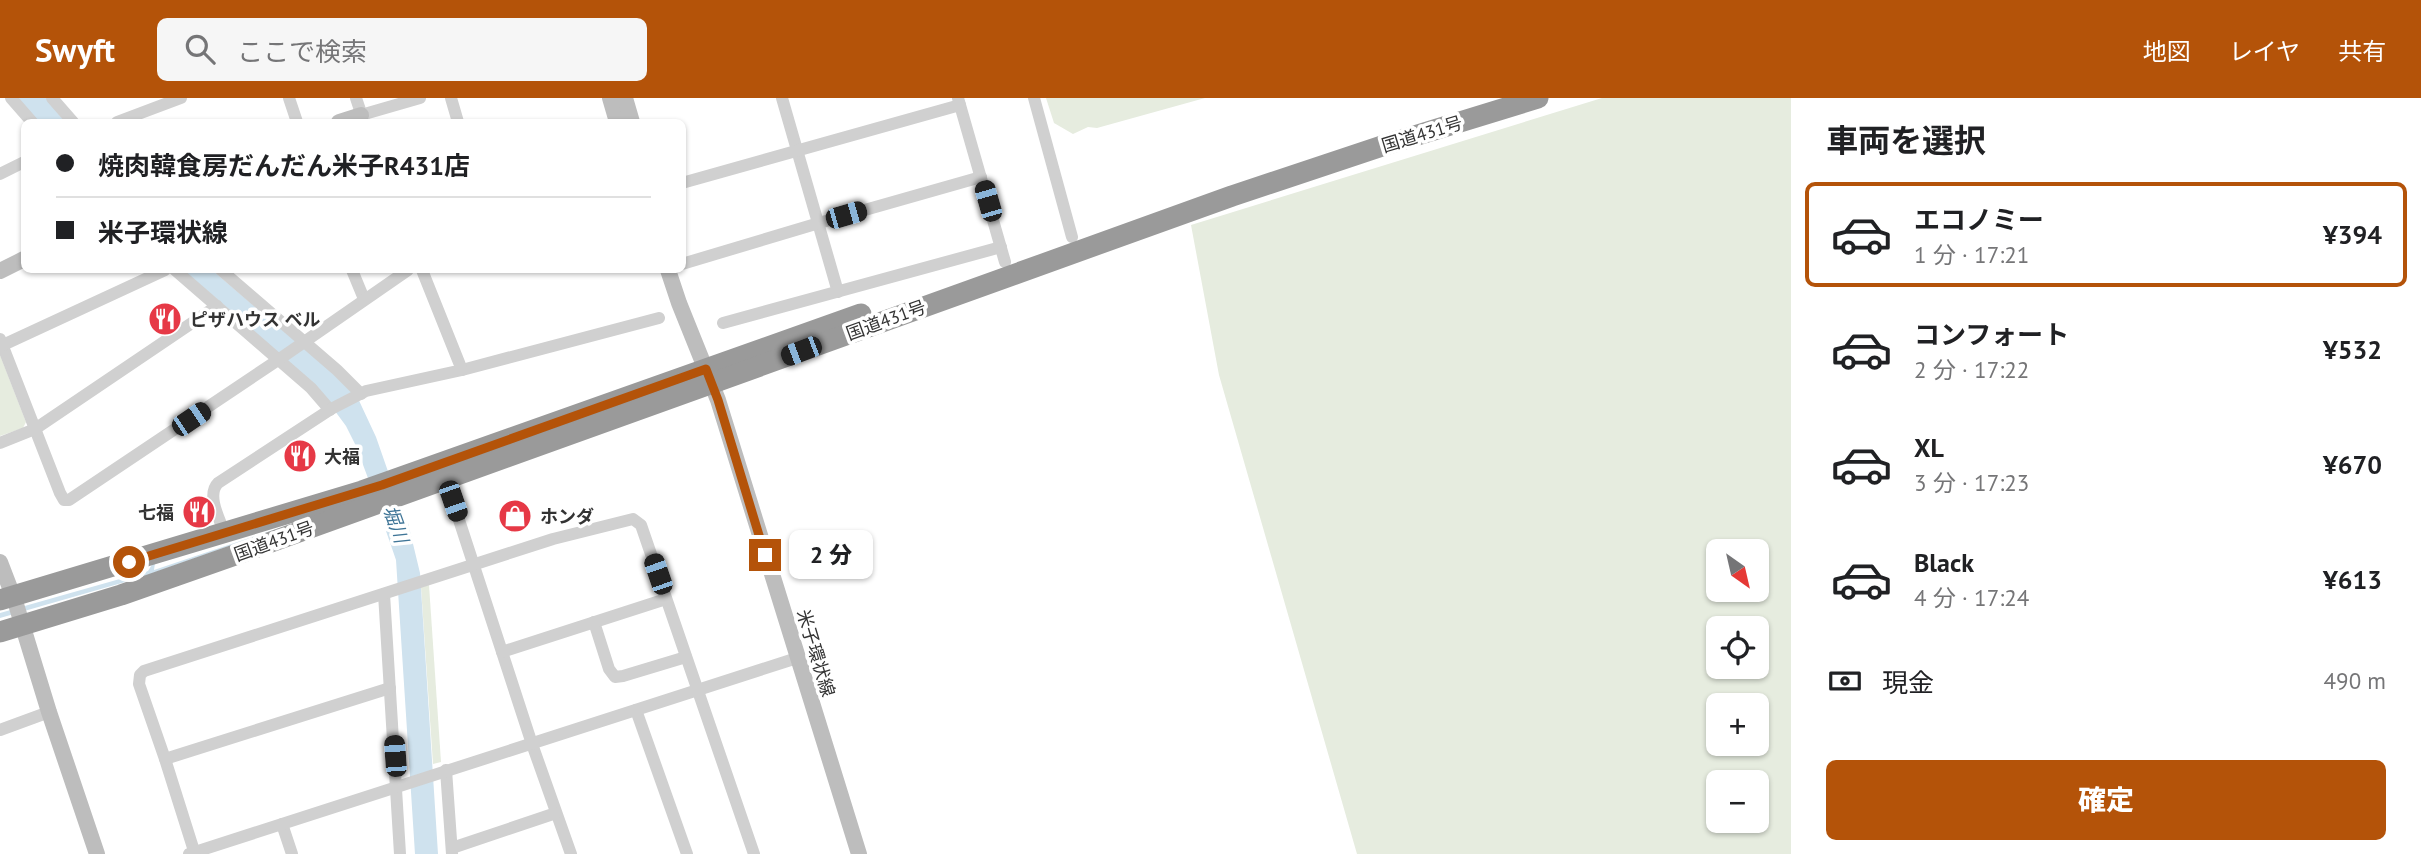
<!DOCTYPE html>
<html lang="ja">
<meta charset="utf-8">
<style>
:root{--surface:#fff;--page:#f6f6f6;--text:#202124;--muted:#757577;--line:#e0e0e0;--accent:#b45309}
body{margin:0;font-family:"PT Sans","Noto Sans JP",sans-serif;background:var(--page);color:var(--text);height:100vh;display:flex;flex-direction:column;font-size:26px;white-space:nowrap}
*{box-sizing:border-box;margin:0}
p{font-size:23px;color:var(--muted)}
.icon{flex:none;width:38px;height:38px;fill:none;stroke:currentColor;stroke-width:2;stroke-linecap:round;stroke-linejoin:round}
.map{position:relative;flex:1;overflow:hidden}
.side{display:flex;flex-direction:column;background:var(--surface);width:630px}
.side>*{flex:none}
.banner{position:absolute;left:21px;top:21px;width:665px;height:154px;border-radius:10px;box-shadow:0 2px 5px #0004;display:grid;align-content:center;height:154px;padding:0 35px;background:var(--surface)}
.needle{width:46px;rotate:146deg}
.tools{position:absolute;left:1706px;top:441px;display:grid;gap:14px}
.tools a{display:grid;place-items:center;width:63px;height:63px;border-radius:10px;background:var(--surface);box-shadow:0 2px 5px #0004;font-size:35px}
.end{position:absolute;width:32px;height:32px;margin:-16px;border:9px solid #b45309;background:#fff;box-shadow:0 0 0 4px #fff}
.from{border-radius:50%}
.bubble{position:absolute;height:49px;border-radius:10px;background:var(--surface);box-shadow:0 2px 5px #0004;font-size:23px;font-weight:800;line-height:49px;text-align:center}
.car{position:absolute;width:21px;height:42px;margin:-21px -10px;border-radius:9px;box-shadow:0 0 5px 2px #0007;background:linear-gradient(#222 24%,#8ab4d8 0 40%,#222 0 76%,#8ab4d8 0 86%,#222 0)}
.banner b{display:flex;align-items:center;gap:24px;height:66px;font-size:26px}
.banner b+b{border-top:2px solid var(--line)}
.banner i{width:18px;height:18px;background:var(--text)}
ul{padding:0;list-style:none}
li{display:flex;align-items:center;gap:21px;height:105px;margin:0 14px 10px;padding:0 21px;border:4px solid transparent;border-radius:10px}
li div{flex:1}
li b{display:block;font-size:26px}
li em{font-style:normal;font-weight:800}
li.active{border-color:var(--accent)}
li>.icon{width:63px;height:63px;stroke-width:1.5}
h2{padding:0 35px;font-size:32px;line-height:84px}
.pay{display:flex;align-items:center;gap:18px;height:77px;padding:0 35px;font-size:26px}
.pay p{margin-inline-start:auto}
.primary-button{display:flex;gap:14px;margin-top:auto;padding:14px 35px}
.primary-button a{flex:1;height:80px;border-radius:10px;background:var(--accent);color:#fff;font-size:28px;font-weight:800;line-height:80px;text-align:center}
header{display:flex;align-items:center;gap:42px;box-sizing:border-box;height:98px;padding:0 35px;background:var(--accent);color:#fff}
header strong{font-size:33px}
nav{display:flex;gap:38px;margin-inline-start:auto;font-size:24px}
.search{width:490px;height:63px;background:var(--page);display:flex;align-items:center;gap:18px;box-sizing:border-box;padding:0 24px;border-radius:10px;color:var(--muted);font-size:26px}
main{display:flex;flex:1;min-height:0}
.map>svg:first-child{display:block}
.green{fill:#e6ecdf;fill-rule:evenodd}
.water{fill:#cfe2ee}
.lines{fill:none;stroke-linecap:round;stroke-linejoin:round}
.street{stroke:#d0d0d0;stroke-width:12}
.secondary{stroke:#bdbdbd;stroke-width:16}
.highway{stroke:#9a9a9a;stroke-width:21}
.route{stroke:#b45309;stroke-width:9}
.labels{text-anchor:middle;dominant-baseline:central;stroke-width:7;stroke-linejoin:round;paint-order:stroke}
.street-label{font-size:18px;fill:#333;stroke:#fff}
.poi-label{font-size:18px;font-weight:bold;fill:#333;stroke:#fff;text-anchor:start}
.water-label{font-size:19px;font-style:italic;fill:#3f7597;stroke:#fff}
</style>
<header>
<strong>Swyft</strong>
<div class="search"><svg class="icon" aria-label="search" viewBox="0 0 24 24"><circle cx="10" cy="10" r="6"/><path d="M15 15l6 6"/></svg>ここで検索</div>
<nav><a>地図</a><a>レイヤ</a><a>共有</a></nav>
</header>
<main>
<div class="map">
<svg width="1791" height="756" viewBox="0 0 1791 756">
<rect width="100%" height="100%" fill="#fff"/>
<g class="green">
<path d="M1046,0h159l-108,30 -9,-1 -15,7 -19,-11z"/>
<path d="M1602,0h189v756h-434l-138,-479 -28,-150zM1718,453h39v39h-39zM1718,530h39v39h-39zM1718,607h39v39h-39zM1718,684h39v39h-39z"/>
<path d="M0,257l26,67 -3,6 -23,8z"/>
<path d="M429,487l12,177 -8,2 -12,-177z"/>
</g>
<g class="water">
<path d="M18,0h28l19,24h-28z"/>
<path d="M183,172h29l143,122 21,45 30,86h2l12,50 18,281h-23l-19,-294 -10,-29 1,-2 -31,-83 -10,-20 -17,-23 -84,-80z"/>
<path d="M294,425l-155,55 -139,40v-5l148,-42 5,-8h2l-1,7z"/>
</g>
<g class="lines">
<g class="street">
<path d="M11,0l21,24"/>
<path d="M52,0l21,24"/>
<path d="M289,0l8,24"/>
<path d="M356,0l8,24"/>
<path d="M451,0l7,24"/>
<path d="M782,0l56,194"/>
<path d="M958,0l47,164"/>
<path d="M1034,0l38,139"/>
<path d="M361,17l59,-17"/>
<path d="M117,24l64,-24"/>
<path d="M0,76l24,-12"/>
<path d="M682,85l278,-78"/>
<path d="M682,166l137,-41 162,-46"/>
<path d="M175,172l136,118 19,22"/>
<path d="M221,172l116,100 24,24"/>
<path d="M352,172l12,29"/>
<path d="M723,225l278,-76"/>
<path d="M0,241l60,154 4,7h5l212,-142 127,-88"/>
<path d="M3,247l162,-75"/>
<path d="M462,272l197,-52"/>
<path d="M0,345l35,-14 182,-123"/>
<path d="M446,382l86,264 39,110"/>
<path d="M225,436c-5,-14 -19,-39 -7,-51l113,-74 35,-18 96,-21 -40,-100"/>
<path d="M384,496l16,260"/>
<path d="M594,524l15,47 6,8 8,-1 63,-19"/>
<path d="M502,554l164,-53"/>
<path d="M636,612l51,144"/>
<path d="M0,632l49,-18"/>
<path d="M165,661l225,-71"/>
<path d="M446,672l6,84"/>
<path d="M282,726l10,30"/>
<path d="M452,750l104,-35"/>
<path d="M189,756l608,-196"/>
<path d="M195,756l-30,-95 -26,-75 1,-9 4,-4 409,-132 80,-20 8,6 113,329"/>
</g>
<g class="secondary">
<path d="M610,0l7,24"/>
<path d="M625,0l7,24"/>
<path d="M339,24l22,-7"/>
<path d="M668,172l11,33 39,97 141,454"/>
<path d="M0,173l24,-12"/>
<path d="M0,464l15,39 34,111 48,142"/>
</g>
<g class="highway">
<path d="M0,502l362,-109 499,-177"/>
<path d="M0,534l121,-37 111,-39 1000,-360 153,-51 153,-47"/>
</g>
</g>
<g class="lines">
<path class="route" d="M129,464l253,-77 324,-116 12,31 47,155"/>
</g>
<defs>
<symbol id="restaurant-disc" viewBox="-11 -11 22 22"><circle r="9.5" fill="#e63946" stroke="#fff"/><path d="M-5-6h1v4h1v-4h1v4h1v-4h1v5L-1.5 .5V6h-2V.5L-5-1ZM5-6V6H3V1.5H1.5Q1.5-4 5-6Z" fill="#fff"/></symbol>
<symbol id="shop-disc" viewBox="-11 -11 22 22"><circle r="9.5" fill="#e63946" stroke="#fff"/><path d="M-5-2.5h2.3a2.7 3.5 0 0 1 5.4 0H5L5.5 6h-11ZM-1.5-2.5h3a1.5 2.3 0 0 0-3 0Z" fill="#fff"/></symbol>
</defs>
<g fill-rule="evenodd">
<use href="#restaurant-disc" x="146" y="202" width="38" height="38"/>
<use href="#restaurant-disc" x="281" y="339" width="38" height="38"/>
<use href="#restaurant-disc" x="180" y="395" width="38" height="38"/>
<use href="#shop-disc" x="496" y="399" width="38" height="38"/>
</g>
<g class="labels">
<g class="street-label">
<text transform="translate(1422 36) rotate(-17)">国道431号</text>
<text transform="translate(886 222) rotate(-20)">国道431号</text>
<text transform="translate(274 443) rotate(-20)">国道431号</text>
<text transform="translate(816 555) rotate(73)">米子環状線</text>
</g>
<g class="poi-label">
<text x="190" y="221">ピザハウス ベル</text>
<text x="324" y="358">大福</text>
<text x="174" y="414" text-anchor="end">七福</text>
<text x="540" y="418">ホンダ</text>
</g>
<g class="water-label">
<text transform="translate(396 426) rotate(70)">堀川</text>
</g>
</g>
</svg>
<div class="tools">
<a><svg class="needle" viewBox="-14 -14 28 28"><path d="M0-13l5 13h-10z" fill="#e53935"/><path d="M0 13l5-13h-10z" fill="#757577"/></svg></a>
<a><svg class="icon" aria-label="locate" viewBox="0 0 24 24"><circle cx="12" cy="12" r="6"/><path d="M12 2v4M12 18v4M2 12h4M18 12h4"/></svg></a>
<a>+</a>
<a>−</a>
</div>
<i class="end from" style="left:129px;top:464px"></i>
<i class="end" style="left:765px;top:457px"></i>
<div class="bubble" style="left:789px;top:432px;width:84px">2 分</div>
<i class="car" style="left:988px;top:103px;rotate:344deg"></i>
<i class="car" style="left:846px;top:117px;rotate:74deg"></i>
<i class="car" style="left:801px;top:253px;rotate:249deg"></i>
<i class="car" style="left:191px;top:321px;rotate:56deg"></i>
<i class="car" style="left:453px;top:403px;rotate:161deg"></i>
<i class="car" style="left:658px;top:476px;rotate:341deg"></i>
<i class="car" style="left:395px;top:658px;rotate:356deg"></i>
<div class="banner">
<b><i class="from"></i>焼肉韓食房だんだん米子R431店</b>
<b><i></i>米子環状線</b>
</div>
</div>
<section class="side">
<h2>車両を選択</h2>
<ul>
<li class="active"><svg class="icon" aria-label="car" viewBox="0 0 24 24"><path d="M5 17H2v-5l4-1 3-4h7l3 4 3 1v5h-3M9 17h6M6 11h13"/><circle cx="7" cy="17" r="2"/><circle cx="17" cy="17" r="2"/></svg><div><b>エコノミー</b><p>1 分 · 17:21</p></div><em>¥394</em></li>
<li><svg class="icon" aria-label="car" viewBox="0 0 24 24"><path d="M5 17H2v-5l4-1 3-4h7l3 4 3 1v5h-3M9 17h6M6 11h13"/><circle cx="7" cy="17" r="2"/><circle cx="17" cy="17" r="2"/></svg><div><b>コンフォート</b><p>2 分 · 17:22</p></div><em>¥532</em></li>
<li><svg class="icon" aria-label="car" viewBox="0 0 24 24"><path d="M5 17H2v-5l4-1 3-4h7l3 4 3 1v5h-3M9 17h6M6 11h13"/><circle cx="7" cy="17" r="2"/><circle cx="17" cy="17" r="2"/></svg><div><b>XL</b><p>3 分 · 17:23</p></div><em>¥670</em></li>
<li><svg class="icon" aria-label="car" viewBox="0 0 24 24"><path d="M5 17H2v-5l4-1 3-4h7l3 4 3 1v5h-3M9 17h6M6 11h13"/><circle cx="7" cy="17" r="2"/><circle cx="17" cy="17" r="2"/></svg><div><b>Black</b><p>4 分 · 17:24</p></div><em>¥613</em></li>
</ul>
<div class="pay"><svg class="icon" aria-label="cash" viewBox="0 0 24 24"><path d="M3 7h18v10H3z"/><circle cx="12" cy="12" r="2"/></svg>現金<p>490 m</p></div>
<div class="primary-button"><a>確定</a></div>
</section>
</main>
